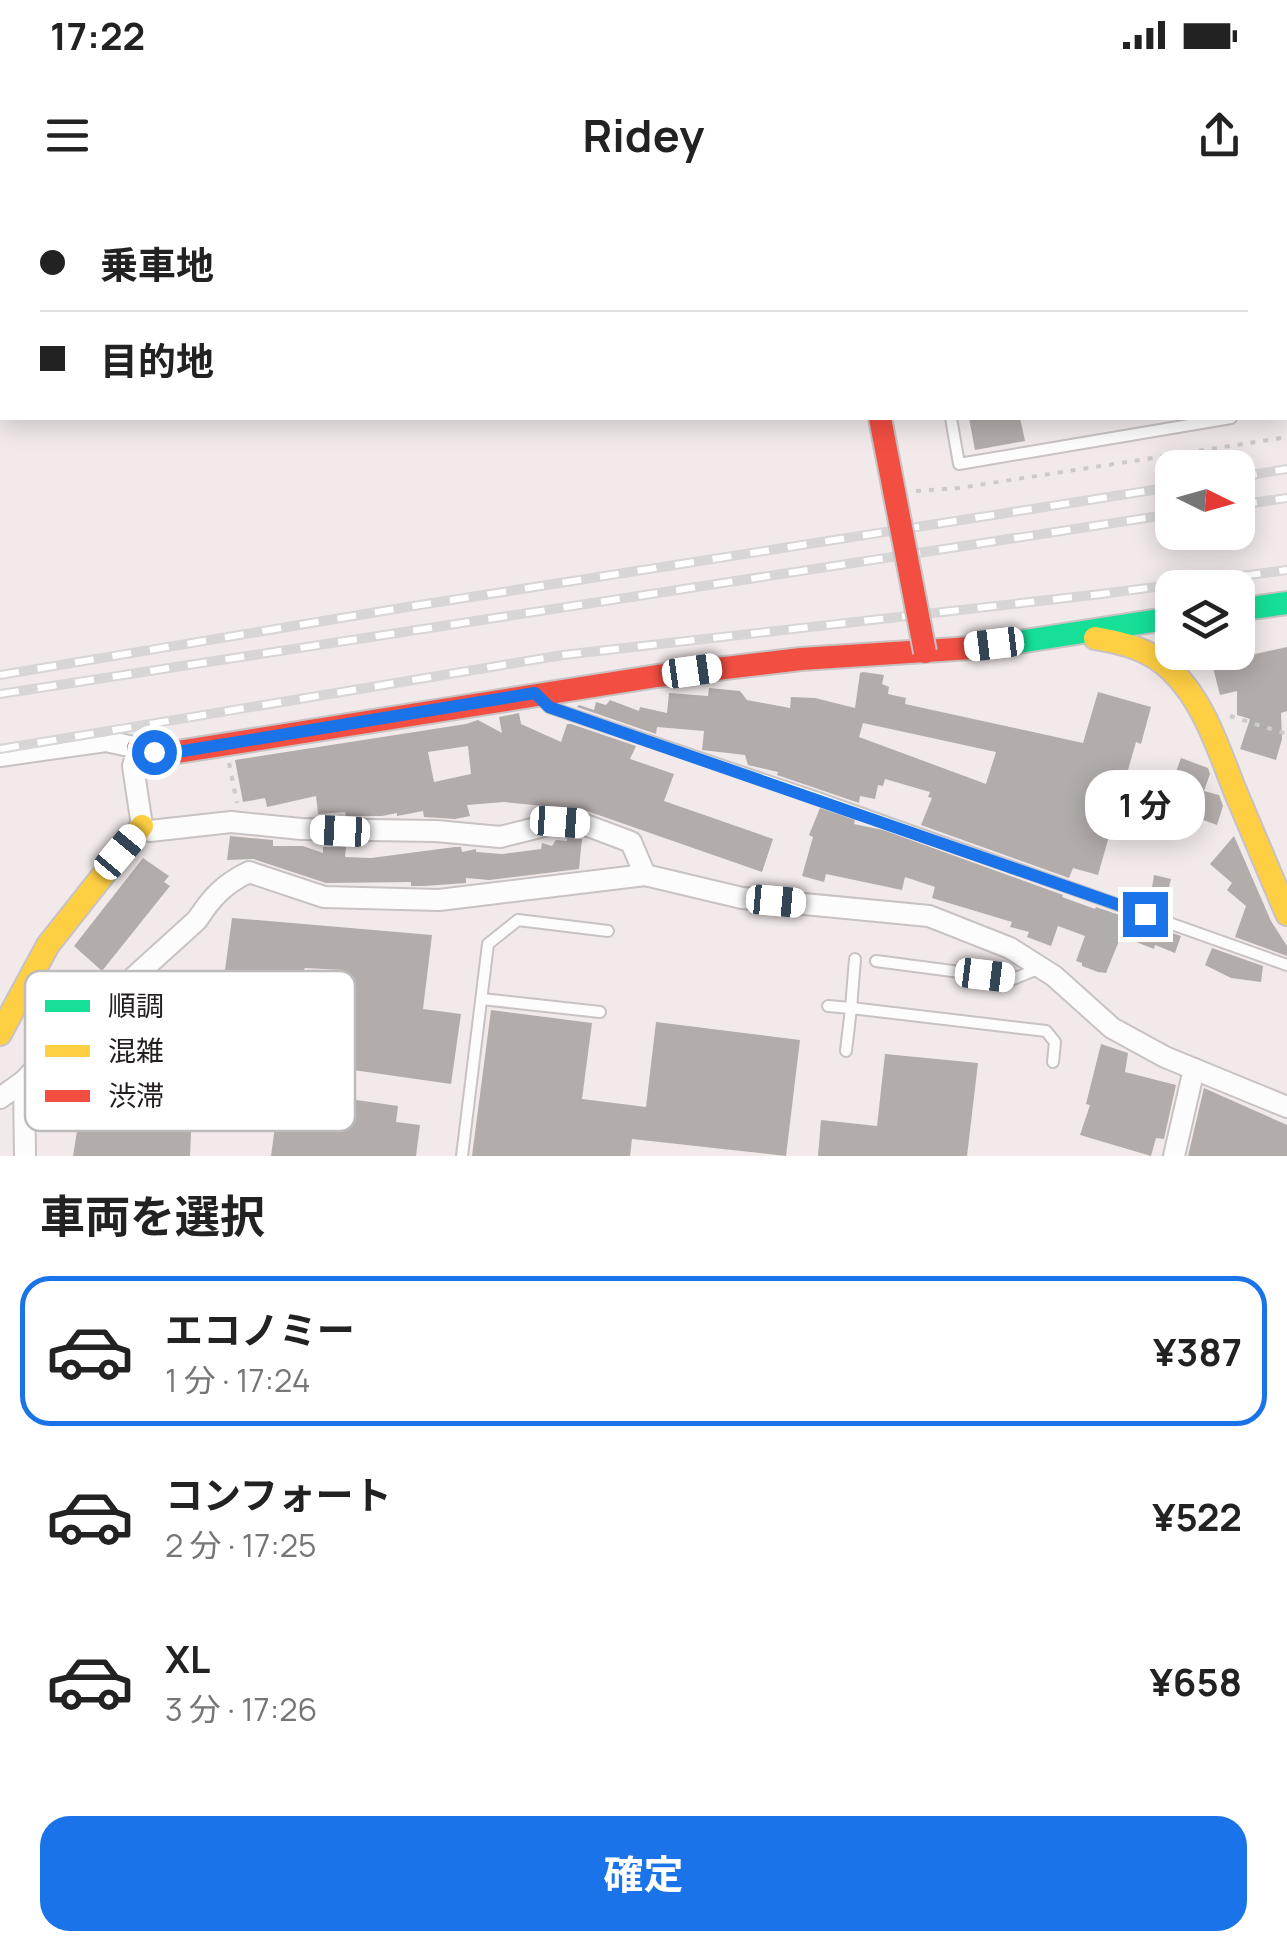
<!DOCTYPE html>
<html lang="ja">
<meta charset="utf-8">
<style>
:root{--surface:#fff;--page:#f6f6f6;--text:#222;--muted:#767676;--line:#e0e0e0;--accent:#1a73e8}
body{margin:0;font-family:Manrope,"Noto Sans JP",sans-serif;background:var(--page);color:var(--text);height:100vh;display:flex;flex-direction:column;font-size:38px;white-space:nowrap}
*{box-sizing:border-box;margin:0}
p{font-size:32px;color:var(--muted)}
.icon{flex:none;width:55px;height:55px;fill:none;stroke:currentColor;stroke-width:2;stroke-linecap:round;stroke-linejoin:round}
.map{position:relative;height:956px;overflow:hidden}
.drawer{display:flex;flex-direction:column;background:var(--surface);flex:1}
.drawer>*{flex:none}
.banner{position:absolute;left:0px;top:0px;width:1288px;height:220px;box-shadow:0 5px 25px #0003;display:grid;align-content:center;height:220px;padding:0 40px;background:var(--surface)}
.needle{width:65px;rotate:95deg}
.tools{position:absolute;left:1155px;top:250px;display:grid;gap:20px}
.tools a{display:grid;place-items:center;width:100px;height:100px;border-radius:20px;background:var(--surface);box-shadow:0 5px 25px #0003;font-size:50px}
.end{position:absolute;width:45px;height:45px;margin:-22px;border:12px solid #1a73e8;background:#fff;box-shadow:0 0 0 5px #fff}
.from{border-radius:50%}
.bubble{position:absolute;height:70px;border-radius:30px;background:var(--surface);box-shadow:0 5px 25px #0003;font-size:32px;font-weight:700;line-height:70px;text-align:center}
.car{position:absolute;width:30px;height:60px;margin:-30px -15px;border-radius:12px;box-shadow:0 0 8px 2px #0007;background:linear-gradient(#fff 24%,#345 0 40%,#fff 0 76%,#345 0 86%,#fff 0)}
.banner b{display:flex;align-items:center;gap:35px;height:95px;font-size:38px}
.banner b+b{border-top:2px solid var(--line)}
.banner i{width:25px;height:25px;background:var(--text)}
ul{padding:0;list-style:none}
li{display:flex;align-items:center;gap:30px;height:150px;margin:0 20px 15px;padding:0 20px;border:5px solid transparent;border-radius:30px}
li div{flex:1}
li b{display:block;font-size:38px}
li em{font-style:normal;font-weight:700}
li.active{border-color:var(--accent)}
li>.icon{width:90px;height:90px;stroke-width:1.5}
h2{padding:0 40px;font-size:45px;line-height:120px}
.action{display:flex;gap:20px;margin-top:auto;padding:20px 40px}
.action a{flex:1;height:115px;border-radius:30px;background:var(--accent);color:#fff;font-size:40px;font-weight:700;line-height:115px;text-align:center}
.status{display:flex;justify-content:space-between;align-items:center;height:70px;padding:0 50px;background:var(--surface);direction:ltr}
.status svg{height:28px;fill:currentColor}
header{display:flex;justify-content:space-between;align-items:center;height:130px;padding:0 40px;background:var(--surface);font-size:45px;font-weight:700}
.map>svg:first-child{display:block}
.built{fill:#ebdada}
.building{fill:#b2acab;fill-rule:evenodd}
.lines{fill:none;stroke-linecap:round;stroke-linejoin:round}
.lane-casing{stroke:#c8c2c2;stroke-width:14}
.street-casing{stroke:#c8c2c2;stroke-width:24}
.fast-casing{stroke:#c8c2c2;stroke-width:26}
.slow-casing{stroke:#c8c2c2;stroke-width:26}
.jam-casing{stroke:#c8c2c2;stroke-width:26}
.path{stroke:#cccaca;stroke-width:4;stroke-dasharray:5 8;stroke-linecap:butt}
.lane{stroke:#fdfcfc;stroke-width:10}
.street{stroke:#fdfcfc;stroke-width:20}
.fast{stroke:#16e098;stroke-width:22}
.slow{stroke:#ffcf43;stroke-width:22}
.jam{stroke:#f24e42;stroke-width:22}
.rail-casing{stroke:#d7d5d5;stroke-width:10}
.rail{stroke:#fff;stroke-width:6;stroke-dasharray:19;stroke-linecap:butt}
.jam-bridge-casing{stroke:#c8c2c2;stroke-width:26;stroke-linecap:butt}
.jam-bridge{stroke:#f24e42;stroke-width:22}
.route{stroke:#1a73e8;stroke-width:12}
.key{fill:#fff;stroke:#bdbcbc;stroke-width:2.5}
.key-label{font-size:28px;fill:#241e1e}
</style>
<div class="status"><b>17:22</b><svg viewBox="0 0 49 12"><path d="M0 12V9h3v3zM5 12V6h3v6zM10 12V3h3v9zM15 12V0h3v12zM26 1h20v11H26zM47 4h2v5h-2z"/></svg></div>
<header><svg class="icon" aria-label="menu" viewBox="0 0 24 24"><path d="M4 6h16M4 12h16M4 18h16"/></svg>Ridey<svg class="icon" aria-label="share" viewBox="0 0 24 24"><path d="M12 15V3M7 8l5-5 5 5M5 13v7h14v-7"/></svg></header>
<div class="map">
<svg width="1287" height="956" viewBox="0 0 1287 956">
<rect width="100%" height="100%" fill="#f2eaea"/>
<rect class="built" x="214" y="0" width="279" height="2"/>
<g class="building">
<path d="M969,218h51l5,23 -50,9z"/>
<path d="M1252,426l3,28 32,-7v64l-6,2 1,26 -6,21 -36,-11 10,-30 -13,-4v-24l-17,4 -11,-43h29v-24z"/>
<path d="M863,472l21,3 -2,9 7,3 -1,7 18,4 -1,6 178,39 15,-51 53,15 -10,37 -5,-2 -38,133 -25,-7 -4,10 -148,-53 11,-27 -4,-1 2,-5 -45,-13 -2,7 -5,-1 -3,14 -15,-3 -1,7 -82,-28 1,-3 -30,-7 -3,-10 -43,-5 2,-19 -47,-4 -1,7 -79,-27 2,-2 15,5 2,-8 10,3 4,-5 29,11 1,-4 27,6 2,-20 39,3 1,-8 31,3 7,9 43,8 1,-11 24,1 40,10 5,-35zM863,523l133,29 -10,32 -127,-47z"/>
<path d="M519,513l2,11 40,18 6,-18h4l65,22 -6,13 44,15 -10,27 109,38 -11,33 -178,-62 -80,-8 -37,3 3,11 -15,3 -31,-2 -1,-6 -26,5v-3l-15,3h-36l-1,-4 -27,2 -2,-18 -49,11 -2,-9 -22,4 -8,-42 231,-36 12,-4 24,13 -3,-16zM468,546l3,28 -37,8 -6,-30z"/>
<path d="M1181,558l27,10 2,6 -6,17 15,4 4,11 -6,19 -36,-13 10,-29 -17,-6z"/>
<path d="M820,608l35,12 -1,4 29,6 180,65 -1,2 33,12 1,-2 85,29 -6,17 -20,-8 -1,4 -33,-13 -15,37 -8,-1 -16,-6v-3l-6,-2 9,-25 -27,-10 -7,20 -24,-9 2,-5 -19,-5 2,-5 -80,-24 3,-11 -30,-10 -3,13 -76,-16 -2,8 -22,-6 11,-39 -4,-2z"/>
<path d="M230,636l43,4v6h30l20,7v-6h23l-1,10 26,1 84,-11h6l1,5 14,-3v3l26,2 39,-5 1,-6 10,3 4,-6 11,1v-3l15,1 -3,30 -90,11 -23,-2v5l-42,3h-13v-4l-85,1 -73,-24 -26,1z"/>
<path d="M1234,636l37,85 16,25v10l-52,-19 11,-31 -19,-16 5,-7 -22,-19z"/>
<path d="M143,658l26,18 -5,6 6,4 -68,85 -28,-25z"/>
<path d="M1154,675l17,4 -8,32 -14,-4z"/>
<path d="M232,718l200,17 -9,74 38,5 -10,70 -126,-18 8,-61 8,-11 3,-24 -39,-2 -2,3 -30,1 -11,78 -47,-6z"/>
<path d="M1212,748l51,18 -2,16 -30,-4 -26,-13z"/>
<path d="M491,810l101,13 -10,76 64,8 10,-85 144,18 -14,116 -154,-17 -2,17h-158z"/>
<path d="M1101,844l27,9 -3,19 51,13 -12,54 -8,-1 -5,18 -71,-21 10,-30 -4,-1z"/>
<path d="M885,854l93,9 -11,93h-149l3,-36 56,6z"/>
<path d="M152,863l42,2 -4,91h-117l4,-25 87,-18 -84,-7 3,-36 69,5z"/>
<path d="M1204,888l83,37v31h-99z"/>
<path d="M280,889l118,17 -2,16 24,3 -4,31h-145z"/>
</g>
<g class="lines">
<defs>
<g id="lane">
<path d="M910,0v2"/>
<path d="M1285,207h2"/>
<path d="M951,218l8,46 272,-46"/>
<path d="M541,498l8,9 269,91 469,167"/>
<path d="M876,761l137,18 27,-11"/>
<path d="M482,799l118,13"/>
<path d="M828,806l23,2 4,-49"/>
<path d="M846,851l5,-43 195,23 9,11 -2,20"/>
<path d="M462,956l26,-212 30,-24 90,11"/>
</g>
<g id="street">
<path d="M0,556l106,-15 32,7 -5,18 9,60 8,5 81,-9 70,7 135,2 64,6 60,-15 23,2 48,18 14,33"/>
<path d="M24,881l1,75"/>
<path d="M0,898l24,-17 23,-25 150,-136c15,-23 27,-36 52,-48l75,25 115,3 206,-25 97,23 187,18 81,32 44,28 58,52 53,29 122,50"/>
<path d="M1174,956l20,-87"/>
</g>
<g id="fast">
<path d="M1238,410l49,-7"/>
<path d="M987,447l185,-29"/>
</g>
<g id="slow">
<path d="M1095,438c29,5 55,11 77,33 33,32 47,80 64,122 17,40 34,81 51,121"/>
<path d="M0,834l48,-89 94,-119"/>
</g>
<g id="jam">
<path d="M841,0l1,2"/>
<path d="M138,548l33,5 486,-77 144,-17 186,-12"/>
</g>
</defs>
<use href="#lane" class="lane-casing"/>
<use href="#street" class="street-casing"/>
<use href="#fast" class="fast-casing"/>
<use href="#slow" class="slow-casing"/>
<use href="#jam" class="jam-casing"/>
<g class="path">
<path d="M916,291l43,-3 328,-51"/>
<path d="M1230,516l57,18"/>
<path d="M229,563l8,40"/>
</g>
<use href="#lane" class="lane"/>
<use href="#street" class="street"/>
<use href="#fast" class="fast"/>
<use href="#slow" class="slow"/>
<use href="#jam" class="jam"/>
<defs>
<g id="rail">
<path d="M1238,277l49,-8"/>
<path d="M1238,305l49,-7"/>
<path d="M0,475l407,-68 765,-120"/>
<path d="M0,494l1172,-180"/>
<path d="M0,549l563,-94 538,-61 186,-24"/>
</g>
</defs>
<use href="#rail" class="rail-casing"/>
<use href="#rail" class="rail"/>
<defs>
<path id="jam-bridge" d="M880,218l45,234"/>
</defs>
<use href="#jam-bridge" class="jam-bridge-casing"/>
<use href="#jam-bridge" class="jam-bridge"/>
</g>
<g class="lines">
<path class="route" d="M154,552l17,1 364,-60 14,14 596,207"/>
</g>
<rect x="25" y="771" width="330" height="160" rx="15" class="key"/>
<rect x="45" y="800" width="45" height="12" fill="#16e098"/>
<rect x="45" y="845" width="45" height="12" fill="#ffcf43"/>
<rect x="45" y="890" width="45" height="12" fill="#f24e42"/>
<g class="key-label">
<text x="108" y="816">順調</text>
<text x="108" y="861">混雑</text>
<text x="108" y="906">渋滞</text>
</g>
</svg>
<div class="tools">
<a><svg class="needle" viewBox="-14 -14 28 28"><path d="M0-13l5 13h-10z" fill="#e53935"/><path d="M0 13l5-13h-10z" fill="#767676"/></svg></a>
<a><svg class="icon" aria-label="layers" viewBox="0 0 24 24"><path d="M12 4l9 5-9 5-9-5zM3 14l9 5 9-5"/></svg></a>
</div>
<i class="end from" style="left:154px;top:552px"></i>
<i class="end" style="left:1145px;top:714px"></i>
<div class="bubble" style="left:1085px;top:570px;width:120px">1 分</div>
<i class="car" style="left:994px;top:444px;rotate:263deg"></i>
<i class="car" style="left:692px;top:471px;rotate:82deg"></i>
<i class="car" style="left:560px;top:622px;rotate:94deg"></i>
<i class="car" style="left:340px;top:631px;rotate:273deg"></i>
<i class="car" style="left:120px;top:652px;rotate:40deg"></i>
<i class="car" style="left:776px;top:701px;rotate:95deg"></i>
<i class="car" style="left:985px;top:775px;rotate:97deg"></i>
<div class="banner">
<b><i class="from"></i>乗車地</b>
<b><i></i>目的地</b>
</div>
</div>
<section class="drawer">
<h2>車両を選択</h2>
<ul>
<li class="active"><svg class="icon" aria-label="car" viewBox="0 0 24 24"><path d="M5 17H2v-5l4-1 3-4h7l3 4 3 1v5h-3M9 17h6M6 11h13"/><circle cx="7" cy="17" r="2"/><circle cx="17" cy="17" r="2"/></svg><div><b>エコノミー</b><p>1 分 · 17:24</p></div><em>¥387</em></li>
<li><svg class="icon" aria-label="car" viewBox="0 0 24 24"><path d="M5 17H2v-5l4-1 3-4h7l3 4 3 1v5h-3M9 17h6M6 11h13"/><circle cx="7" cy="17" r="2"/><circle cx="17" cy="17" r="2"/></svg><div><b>コンフォート</b><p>2 分 · 17:25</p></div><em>¥522</em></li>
<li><svg class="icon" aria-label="car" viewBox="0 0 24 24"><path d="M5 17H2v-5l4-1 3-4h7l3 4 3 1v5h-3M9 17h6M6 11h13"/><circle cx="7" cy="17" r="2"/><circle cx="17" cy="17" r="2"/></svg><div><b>XL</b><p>3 分 · 17:26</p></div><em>¥658</em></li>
</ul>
<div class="action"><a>確定</a></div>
</section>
